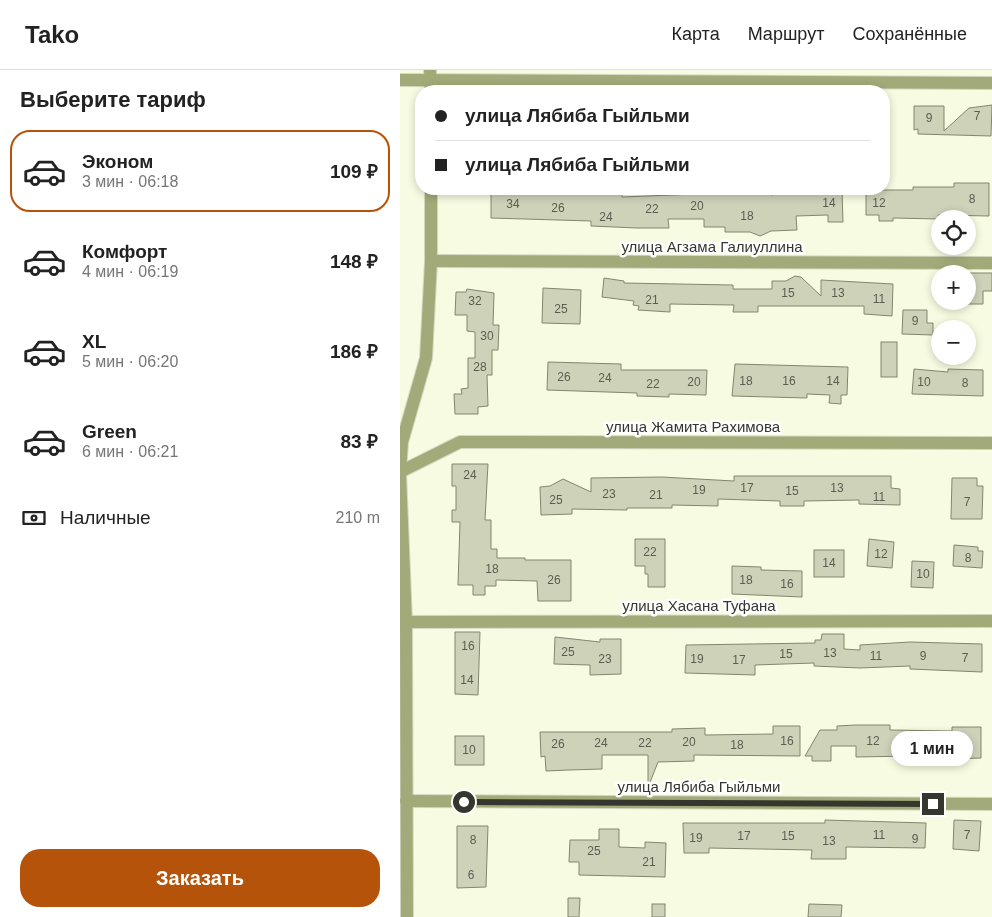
<!DOCTYPE html>
<html lang="ru">
<meta charset="utf-8">
<style>
:root{--surface:#fff;--page:#f2f2f2;--text:#222;--muted:#767676;--line:#e0e0e0;--accent:#b45309}
body{margin:0;font-family:Arial,sans-serif;background:var(--page);color:var(--text);height:100vh;display:flex;flex-direction:column;font-size:19px;white-space:nowrap}
*{box-sizing:border-box;margin:0}
p{font-size:16px;color:var(--muted)}
.icon{flex:none;width:28px;height:28px;fill:none;stroke:currentColor;stroke-width:2;stroke-linecap:round;stroke-linejoin:round}
.map{position:relative;flex:1;overflow:hidden}
.side{display:flex;flex-direction:column;background:var(--surface);width:400px}
.side>*{flex:none}
.guide{position:absolute;left:15px;top:15px;width:475px;height:110px;border-radius:20px;box-shadow:0 2px 8px #0003;display:grid;align-content:center;height:110px;padding:0 20px;background:var(--surface)}
.buttons{position:absolute;left:531px;top:140px;display:grid;gap:10px}
.buttons a{display:grid;place-items:center;width:45px;height:45px;border-radius:50%;background:var(--surface);box-shadow:0 2px 8px #0003;font-size:25px}
.end{position:absolute;width:22px;height:22px;margin:-11px;border:6px solid #35362d;background:#fff;box-shadow:0 0 0 2px #fff}
.from{border-radius:50%}
.bubble{position:absolute;height:35px;border-radius:18px;background:var(--surface);box-shadow:0 2px 8px #0003;font-size:16px;font-weight:700;line-height:35px;text-align:center}
.guide b{display:flex;align-items:center;gap:18px;height:48px;font-size:19px}
.guide b+b{border-top:1px solid var(--line)}
.guide i{width:12px;height:12px;background:var(--text)}
ul{padding:0;list-style:none}
li{display:flex;align-items:center;gap:15px;height:82px;margin:0 10px 8px;padding:0 10px;border:2px solid transparent;border-radius:20px}
li div{flex:1}
li b{display:block;font-size:19px}
li em{font-style:normal;font-weight:700}
li.selected{border-color:var(--accent)}
li>.icon{width:45px;height:45px;stroke-width:1.5}
h2{padding:0 20px;font-size:22px;line-height:60px}
.pay{display:flex;align-items:center;gap:12px;height:55px;padding:0 20px;font-size:19px}
.pay p{margin-inline-start:auto}
.action{display:flex;gap:10px;margin-top:auto;padding:10px 20px}
.action a{flex:1;height:58px;border-radius:20px;background:var(--accent);color:#fff;font-size:20px;font-weight:700;line-height:58px;text-align:center}
header{display:flex;align-items:center;gap:30px;box-sizing:border-box;height:70px;padding:0 25px;background:var(--surface);border-bottom:1px solid var(--line)}
header strong{font-size:24px}
nav{display:flex;gap:28px;margin-inline-start:auto;font-size:18px}
main{display:flex;flex:1;min-height:0}
.map>svg:first-child{display:block}
.building{fill:#ced2b9;stroke:#82866f}
.lines{fill:none;stroke-linecap:round;stroke-linejoin:round}
.minor-casing{stroke:#d3d8c1;stroke-width:14}
.minor{stroke:#a3aa79;stroke-width:12}
.route{stroke:#35362d;stroke-width:6}
.labels{text-anchor:middle;dominant-baseline:central;stroke-width:5;stroke-linejoin:round;paint-order:stroke}
.number-label{font-size:12px;fill:#5b5d50}
.street-label{font-size:15px;fill:#35362d;stroke:#fff}
</style>
<header>
<strong>Tako</strong>
<nav><a>Карта</a><a>Маршрут</a><a>Сохранённые</a></nav>
</header>
<main>
<section class="side">
<h2>Выберите тариф</h2>
<ul>
<li class="selected"><svg class="icon" aria-label="car" viewBox="0 0 24 24"><path d="M5 17H2v-5l4-1 3-4h7l3 4 3 1v5h-3M9 17h6M6 11h13"/><circle cx="7" cy="17" r="2"/><circle cx="17" cy="17" r="2"/></svg><div><b>Эконом</b><p>3 мин · 06:18</p></div><em>109 ₽</em></li>
<li><svg class="icon" aria-label="car" viewBox="0 0 24 24"><path d="M5 17H2v-5l4-1 3-4h7l3 4 3 1v5h-3M9 17h6M6 11h13"/><circle cx="7" cy="17" r="2"/><circle cx="17" cy="17" r="2"/></svg><div><b>Комфорт</b><p>4 мин · 06:19</p></div><em>148 ₽</em></li>
<li><svg class="icon" aria-label="car" viewBox="0 0 24 24"><path d="M5 17H2v-5l4-1 3-4h7l3 4 3 1v5h-3M9 17h6M6 11h13"/><circle cx="7" cy="17" r="2"/><circle cx="17" cy="17" r="2"/></svg><div><b>XL</b><p>5 мин · 06:20</p></div><em>186 ₽</em></li>
<li><svg class="icon" aria-label="car" viewBox="0 0 24 24"><path d="M5 17H2v-5l4-1 3-4h7l3 4 3 1v5h-3M9 17h6M6 11h13"/><circle cx="7" cy="17" r="2"/><circle cx="17" cy="17" r="2"/></svg><div><b>Green</b><p>6 мин · 06:21</p></div><em>83 ₽</em></li>
</ul>
<div class="pay"><svg class="icon" aria-label="cash" viewBox="0 0 24 24"><path d="M3 7h18v10H3z"/><circle cx="12" cy="12" r="2"/></svg>Наличные<p>210 m</p></div>
<div class="action"><a>Заказать</a></div>
</section>
<div class="map">
<svg width="592" height="847" viewBox="0 0 592 847">
<rect width="100%" height="100%" fill="#f6fbe1"/>
<g class="building">
<path d="M592,35l-1,31 -73,-2v-5l-4,1v-24h30v25l25,-23z"/>
<path d="M554,113h35v33l-51,-1v4l-45,-1v3h-14v-6h-13v-25h47v-3h41z"/>
<path d="M94,119h41v5h87v3l99,-4v-4h25l27,6v-6h23v2l46,-1 1,32h-15v-7l-32,1 1,14 -26,1 -11,5 -10,-4h-25v-5h-21v-8h-36l1,9h-32l-46,-2v-5l-100,-3v-28z"/>
<path d="M568,203h24v18h-9v13h-15z"/>
<path d="M395,206l6,1 20,19v-16l72,4 -1,32 -28,-2v-8h-106v6h-25l1,-7 -64,-1v8l-32,-2 1,-4 -6,-1 1,-4 -32,-4 2,-19 20,3v2l109,2v4h39v-8h14z"/>
<path d="M143,218l38,2 -1,34 -38,-1z"/>
<path d="M67,219l27,4 -1,32h6l-1,25h-6v25h-5l1,31 -10,1v7h-23l-1,-20h8l-1,-5 7,-1v-30h7v-26l-8,-1v-16h-12l1,-23h10z"/>
<path d="M503,240h24v13h6v12l-31,-1z"/>
<rect x="481" y="272" width="16" height="35"/>
<path d="M148,292l73,2v6h86l-1,25 -37,-1v3l-32,-1v-3l-90,-3z"/>
<path d="M335,294l113,3 -1,28h-6v9l-12,-1 1,-8 -23,-1v4l-75,-2z"/>
<path d="M514,299l34,3v-3l35,1v26l-71,-2z"/>
<path d="M52,394h36l-3,56h6v29h6v9h28v2h46v41h-33l-1,-20 -41,-1v6h-11v9h-12v-10h-15l2,-63h-8v-12h4v-24h-4z"/>
<path d="M334,406h157v12l9,1v16l-41,-1v-4l-55,1v5h-24v-5l-62,-2v7l-46,-1v3h-45v2l-55,-1v5l-31,1 -1,-28 10,-1 13,-7 28,13v-14l71,-1 72,4z"/>
<path d="M552,408h25v8h6l-1,33h-31z"/>
<path d="M235,469h30v48h-17v-13h-3v-8h-10z"/>
<path d="M469,469l25,3 -2,26 -25,-2z"/>
<path d="M554,475l24,2v4h5l-1,17 -29,-2z"/>
<rect x="414" y="480" width="30" height="27"/>
<path d="M512,491l22,1 -1,26 -22,-1z"/>
<path d="M332,496l29,1v3l41,1v26l-70,-3z"/>
<path d="M55,562h25l-2,63 -23,-1z"/>
<path d="M422,564h22v15l16,1v-5l50,-3 72,2v28l-72,-3v-3l-50,2 -46,-2v-3l-59,2v10l-70,-2 1,-28 129,-2v-3h6z"/>
<path d="M155,567l45,5v-3h21v35l-31,1v-10l-36,-1z"/>
<path d="M455,655h35v5l62,1v-4h29v31l-69,2v-4l-56,1v-11h-25v15h-19v-5h-7l15,-26h17v-4z"/>
<path d="M373,656h27v30l-106,-1v6l-36,1 -9,23h-1v-30h-46v14l-33,1 -23,1 -1,-15 -4,1 -1,-25h132v-3l33,-1v7l68,-1z"/>
<rect x="55" y="666" width="29" height="29"/>
<path d="M425,750l101,3 -1,25 -79,-1v12h-35l1,-9 -103,-2v5h-25l-1,-30h142z"/>
<path d="M554,750l27,1 -2,30 -26,-2z"/>
<path d="M57,756h31l-2,61 -29,1z"/>
<path d="M199,759h20v18l26,1v-6l21,1 -1,34 -86,-2v-13h-10l1,-22h29z"/>
<path d="M168,828h12l-1,19h-11z"/>
<rect x="252" y="834" width="13" height="13"/>
<path d="M409,834l33,1 -1,12h-33z"/>
</g>
<g class="lines">
<defs>
<g id="minor">
<path d="M30,0l1,21"/>
<path d="M0,10l592,3"/>
<path d="M31,191l561,2"/>
<path d="M0,402l60,-30 532,1"/>
<path d="M0,402l2,-30 24,-84 5,-97v-72"/>
<path d="M0,403l6,149 1,295"/>
<path d="M6,552l586,-1"/>
<path d="M6,731l586,3"/>
</g>
</defs>
<use href="#minor" class="minor-casing"/>
<use href="#minor" class="minor"/>
</g>
<g class="lines">
<path class="route" d="M64,732l469,2"/>
</g>
<g class="labels">
<g class="number-label">
<text x="577" y="46">7</text>
<text x="529" y="48">9</text>
<text x="572" y="129">8</text>
<text x="429" y="133">14</text>
<text x="479" y="133">12</text>
<text x="113" y="134">34</text>
<text x="297" y="136">20</text>
<text x="158" y="138">26</text>
<text x="252" y="139">22</text>
<text x="347" y="146">18</text>
<text x="206" y="147">24</text>
<text x="388" y="223">15</text>
<text x="438" y="223">13</text>
<text x="479" y="229">11</text>
<text x="252" y="230">21</text>
<text x="75" y="231">32</text>
<text x="161" y="239">25</text>
<text x="515" y="251">9</text>
<text x="87" y="266">30</text>
<text x="80" y="297">28</text>
<text x="164" y="307">26</text>
<text x="205" y="308">24</text>
<text x="346" y="311">18</text>
<text x="389" y="311">16</text>
<text x="433" y="311">14</text>
<text x="294" y="312">20</text>
<text x="524" y="312">10</text>
<text x="565" y="313">8</text>
<text x="253" y="314">22</text>
<text x="70" y="405">24</text>
<text x="347" y="418">17</text>
<text x="437" y="418">13</text>
<text x="299" y="420">19</text>
<text x="392" y="421">15</text>
<text x="209" y="424">23</text>
<text x="256" y="425">21</text>
<text x="479" y="427">11</text>
<text x="156" y="430">25</text>
<text x="567" y="432">7</text>
<text x="250" y="482">22</text>
<text x="481" y="484">12</text>
<text x="568" y="488">8</text>
<text x="429" y="493">14</text>
<text x="92" y="499">18</text>
<text x="523" y="504">10</text>
<text x="154" y="510">26</text>
<text x="346" y="510">18</text>
<text x="387" y="514">16</text>
<text x="68" y="576">16</text>
<text x="168" y="582">25</text>
<text x="430" y="583">13</text>
<text x="386" y="584">15</text>
<text x="476" y="586">11</text>
<text x="523" y="586">9</text>
<text x="565" y="588">7</text>
<text x="205" y="589">23</text>
<text x="297" y="589">19</text>
<text x="339" y="590">17</text>
<text x="67" y="610">14</text>
<text x="387" y="671">16</text>
<text x="473" y="671">12</text>
<text x="289" y="672">20</text>
<text x="201" y="673">24</text>
<text x="245" y="673">22</text>
<text x="158" y="674">26</text>
<text x="337" y="675">18</text>
<text x="69" y="680">10</text>
<text x="479" y="765">11</text>
<text x="567" y="765">7</text>
<text x="344" y="766">17</text>
<text x="388" y="766">15</text>
<text x="296" y="768">19</text>
<text x="515" y="769">9</text>
<text x="73" y="770">8</text>
<text x="429" y="771">13</text>
<text x="194" y="781">25</text>
<text x="249" y="792">21</text>
<text x="71" y="805">6</text>
</g>
<g class="street-label">
<text x="312" y="176">улица Агзама Галиуллина</text>
<text x="293" y="356">улица Жамита Рахимова</text>
<text x="299" y="535">улица Хасана Туфана</text>
<text x="299" y="716">улица Лябиба Гыйльми</text>
</g>
</g>
</svg>
<div class="buttons">
<a><svg class="icon" aria-label="locate" viewBox="0 0 24 24"><circle cx="12" cy="12" r="6"/><path d="M12 2v4M12 18v4M2 12h4M18 12h4"/></svg></a>
<a>+</a>
<a>−</a>
</div>
<i class="end from" style="left:64px;top:732px"></i>
<i class="end" style="left:533px;top:734px"></i>
<div class="bubble" style="left:491px;top:661px;width:82px">1 мин</div>
<div class="guide">
<b><i class="from"></i>улица Лябиба Гыйльми</b>
<b><i></i>улица Лябиба Гыйльми</b>
</div>
</div>
</main>
